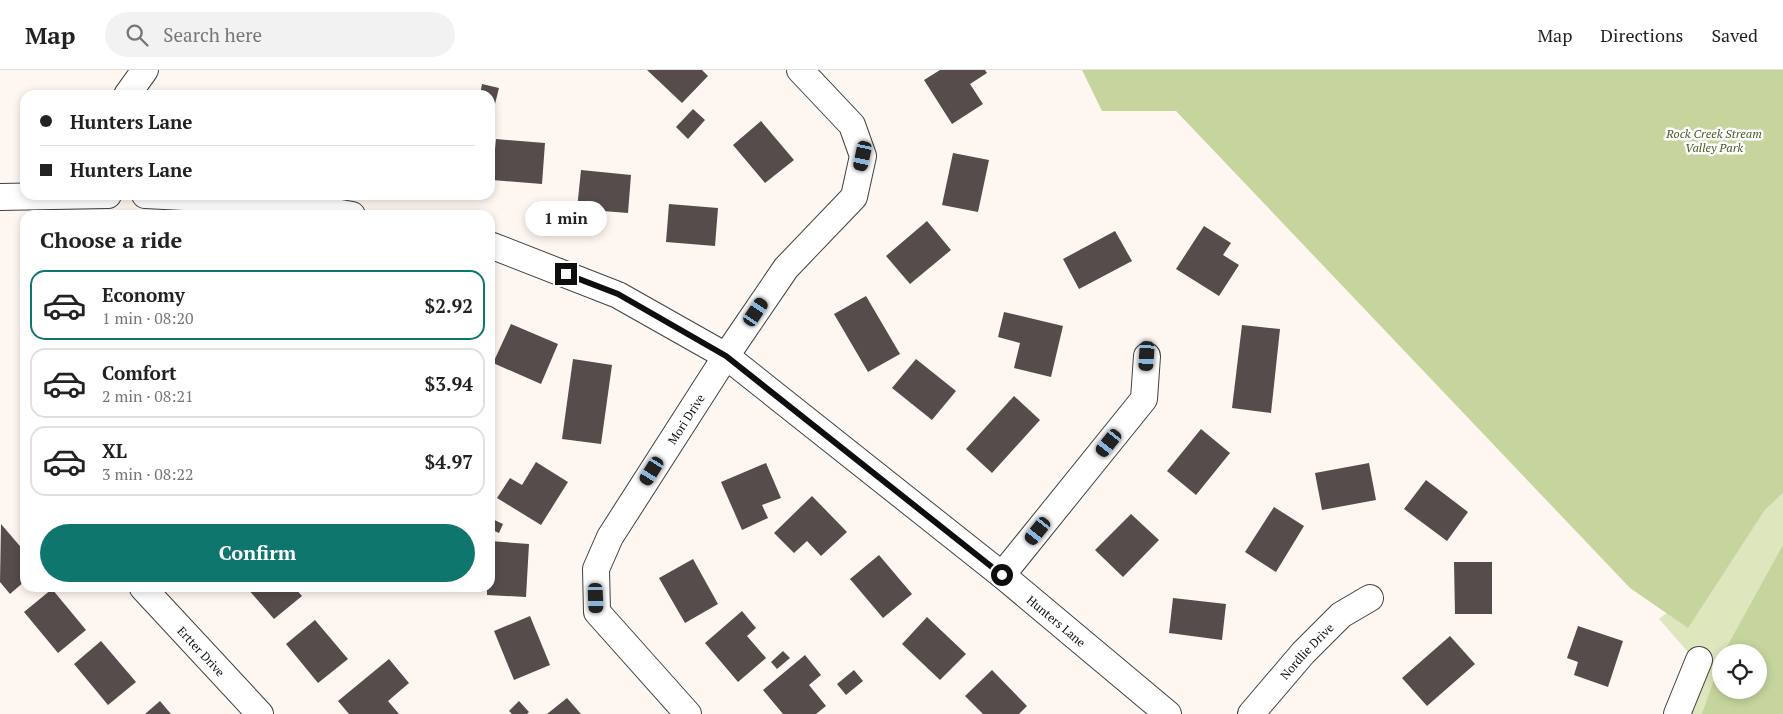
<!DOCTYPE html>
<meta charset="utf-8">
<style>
:root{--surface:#fff;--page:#f2f2f2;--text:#222;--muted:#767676;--line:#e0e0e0;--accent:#0f766e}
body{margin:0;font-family:"PT Serif",serif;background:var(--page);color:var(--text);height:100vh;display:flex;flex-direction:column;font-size:19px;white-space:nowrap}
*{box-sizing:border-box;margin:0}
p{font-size:16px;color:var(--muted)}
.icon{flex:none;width:28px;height:28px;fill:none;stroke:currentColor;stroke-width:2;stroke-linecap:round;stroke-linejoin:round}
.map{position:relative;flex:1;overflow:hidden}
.side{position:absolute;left:20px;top:140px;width:475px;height:382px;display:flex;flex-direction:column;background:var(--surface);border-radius:15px;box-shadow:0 2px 8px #0003}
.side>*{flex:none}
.top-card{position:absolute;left:20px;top:20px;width:475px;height:110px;border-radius:15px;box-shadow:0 2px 8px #0003;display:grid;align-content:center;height:110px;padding:0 20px;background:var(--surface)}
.tools{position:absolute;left:1712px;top:574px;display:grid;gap:10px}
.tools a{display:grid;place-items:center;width:55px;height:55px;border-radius:50%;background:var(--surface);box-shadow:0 2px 8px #0003;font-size:25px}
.end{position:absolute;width:22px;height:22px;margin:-11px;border:6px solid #0e0e0e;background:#fff;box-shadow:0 0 0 2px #fff}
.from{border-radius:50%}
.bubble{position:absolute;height:35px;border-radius:18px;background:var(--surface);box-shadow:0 2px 8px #0003;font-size:16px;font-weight:700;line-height:35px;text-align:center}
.car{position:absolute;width:15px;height:30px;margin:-15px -8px;border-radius:6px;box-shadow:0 0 4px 1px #0007;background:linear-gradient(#222 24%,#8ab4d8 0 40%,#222 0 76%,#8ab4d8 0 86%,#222 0)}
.top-card b{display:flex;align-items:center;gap:18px;height:48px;font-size:19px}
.top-card b+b{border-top:1px solid var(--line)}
.top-card i{width:12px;height:12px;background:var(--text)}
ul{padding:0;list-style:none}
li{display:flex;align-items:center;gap:15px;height:70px;margin:0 10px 8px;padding:0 10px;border:2px solid var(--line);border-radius:15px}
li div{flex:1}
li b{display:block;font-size:19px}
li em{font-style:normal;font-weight:700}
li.active{border-color:var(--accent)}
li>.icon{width:45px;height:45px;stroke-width:1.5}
h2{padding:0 20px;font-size:22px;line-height:60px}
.primary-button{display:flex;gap:10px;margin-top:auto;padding:10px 20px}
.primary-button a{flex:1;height:58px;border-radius:30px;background:var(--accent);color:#fff;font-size:20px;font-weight:700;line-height:58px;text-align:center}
header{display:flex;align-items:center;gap:30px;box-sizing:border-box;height:70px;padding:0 25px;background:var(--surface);border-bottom:1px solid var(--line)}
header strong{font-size:24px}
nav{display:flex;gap:28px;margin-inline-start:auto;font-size:18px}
.search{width:350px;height:45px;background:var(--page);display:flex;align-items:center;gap:12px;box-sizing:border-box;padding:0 18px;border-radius:28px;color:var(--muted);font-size:19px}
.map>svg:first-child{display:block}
.green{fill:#dee6bd;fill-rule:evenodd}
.forest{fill:#c6d59d}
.building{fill:#564c4b}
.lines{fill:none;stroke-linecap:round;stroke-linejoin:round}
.minor-casing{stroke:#414141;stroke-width:28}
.minor{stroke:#fff;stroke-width:26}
.route{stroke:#0e0e0e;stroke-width:6}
.labels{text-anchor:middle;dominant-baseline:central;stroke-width:5;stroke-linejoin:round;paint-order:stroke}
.park-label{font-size:12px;font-style:italic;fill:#426124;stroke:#fff}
.street-label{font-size:12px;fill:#0e0e0e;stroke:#fff}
</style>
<header>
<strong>Map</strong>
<div class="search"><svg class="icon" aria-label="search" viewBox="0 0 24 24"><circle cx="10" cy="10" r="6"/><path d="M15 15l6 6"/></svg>Search here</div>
<nav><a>Map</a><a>Directions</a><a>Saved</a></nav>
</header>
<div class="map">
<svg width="1783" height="644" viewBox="0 0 1783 644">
<rect width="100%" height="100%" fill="#fef7f1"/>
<path class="green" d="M1783,423v221h-91l11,-45 -44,-50 68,-51 38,-58zM1721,582h38v38h-38z"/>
<g class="forest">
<path d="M1082,0h701v423l-18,17 -77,118 -58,-40 -454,-477h-74z"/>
<path d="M1783,475v169h-81l19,-54v30h38v-38h-35z"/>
</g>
<g class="building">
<path d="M647,0h55l6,6 -26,27z"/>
<path d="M940,0h45l2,3 -17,11 13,20 -31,20 -28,-44z"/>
<path d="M482,14l17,4 -5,20 -4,-1v-12h-10z"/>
<path d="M212,20l34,4v1h-34z"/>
<path d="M353,20l1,5h-28v-1z"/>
<path d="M693,39l12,11 -17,19 -12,-12z"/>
<path d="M761,51l33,39 -29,23 -32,-38z"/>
<path d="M496,69l49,4 -3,41 -50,-4z"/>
<path d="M953,83l36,7 -11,52 -36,-7z"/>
<path d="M581,100l50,5 -3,38 -51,-4z"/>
<path d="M669,134l49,4 -3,38 -49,-4z"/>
<path d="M927,151l24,29 -41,34 -24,-28z"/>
<path d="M1204,156l27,17 -8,12 16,10 -20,31 -43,-27z"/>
<path d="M1115,161l17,30 -53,28 -16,-30z"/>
<path d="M866,226l34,58 -32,18 -34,-58z"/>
<path d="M1004,242l59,14 -12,51 -37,-9 6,-25 -22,-6z"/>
<path d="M511,254l47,20 -17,40 -48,-21z"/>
<path d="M1242,255l38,4 -9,84 -39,-5z"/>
<path d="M573,289l39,6 -11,79 -39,-5z"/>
<path d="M916,289l40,32 -24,29 -40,-32z"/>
<path d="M1014,326l26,24 -48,53 -26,-24z"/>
<path d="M1201,359l29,24 -34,42 -29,-24z"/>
<path d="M536,392l32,20 -27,43 -44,-27 13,-20 12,7z"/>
<path d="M766,393l15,35 -19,7 6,13 -26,12 -21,-48z"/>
<path d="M1369,393l7,37 -54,10 -7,-37z"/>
<path d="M1426,410l42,32 -21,29 -43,-32z"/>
<path d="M812,426l35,36 -26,24 -14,-15 -13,12 -20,-20z"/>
<path d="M1274,437l30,19 -28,46 -31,-20z"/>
<path d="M1131,444l28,26 -36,37 -28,-27z"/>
<path d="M490,448l13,6 -4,9 -9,-4z"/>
<path d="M1,454l24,28v29l-15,13 -10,-12z"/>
<path d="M490,471l39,3 -3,53 -39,-2v-7h3z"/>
<path d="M879,485l33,39 -29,24 -33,-39z"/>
<path d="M693,489l25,45 -33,19 -26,-45z"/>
<path d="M1454,492h38v52h-37z"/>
<path d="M247,518h48l7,8 -28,23z"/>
<path d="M52,519l34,41 -28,23 -34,-41z"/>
<path d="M1173,528l53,6 -4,36 -53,-7z"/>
<path d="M742,541l14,17 -9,8 19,22 -28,24 -33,-39z"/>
<path d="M530,546l20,49 -36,15 -20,-49z"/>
<path d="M927,547l39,37 -26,26 -38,-36z"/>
<path d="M315,550l33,39 -30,24 -32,-39z"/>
<path d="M1578,556l45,15 -15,46 -34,-12 4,-13 -11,-4z"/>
<path d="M1450,566l25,28 -48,42 -25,-28z"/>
<path d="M101,571l35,41 -28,23 -34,-41z"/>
<path d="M783,581l7,7 -13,11 -6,-7z"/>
<path d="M805,585l16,20 -12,10 17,21 -10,8h-33l-20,-24z"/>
<path d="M389,589l20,24 -21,18 11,13h-50l-11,-13z"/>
<path d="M854,600l9,11 -17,14 -9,-11z"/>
<path d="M992,600l35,36 -8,8h-36l-18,-18z"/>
<path d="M567,628l14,16h-34z"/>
<path d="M160,631l11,13h-26z"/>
<path d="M519,631l10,11 -2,2h-15l-3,-3z"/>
</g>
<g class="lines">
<defs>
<g id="minor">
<path d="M127,25l18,-25"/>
<path d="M145,125l134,7 73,13"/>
<path d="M0,127l108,-2"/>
<path id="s1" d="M490,175l128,50 108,61 276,219 166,139"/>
<path d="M1002,505l142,-176 3,-43"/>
<path id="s2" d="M143,518l117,126"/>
<path id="s3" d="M688,644l-91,-102 -1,-43 14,-32 116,-181 60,-88 68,-71 9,-41 -11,-31 -52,-55"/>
<path id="s4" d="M1251,644l52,-61 38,-38 29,-17"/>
<path d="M1677,644l22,-54"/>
</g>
</defs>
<use href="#minor" class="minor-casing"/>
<use href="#minor" class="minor"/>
</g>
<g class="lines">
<path class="route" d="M566,204l52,20 108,62 276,219"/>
</g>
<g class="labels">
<g class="park-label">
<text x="1714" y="63">Rock Creek Stream<tspan x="1714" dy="14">Valley Park</tspan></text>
</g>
<g class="street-label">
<text stroke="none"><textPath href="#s3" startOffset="355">Mori Drive</textPath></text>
<text stroke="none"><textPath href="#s1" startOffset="685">Hunters Lane</textPath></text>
<text stroke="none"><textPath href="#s2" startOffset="86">Ertter Drive</textPath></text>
<text stroke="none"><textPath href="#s4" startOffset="84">Nordlie Drive</textPath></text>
</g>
</g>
</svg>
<div class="tools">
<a><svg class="icon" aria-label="locate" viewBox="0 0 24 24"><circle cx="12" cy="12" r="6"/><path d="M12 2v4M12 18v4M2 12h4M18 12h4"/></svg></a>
</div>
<i class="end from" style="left:1002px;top:505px"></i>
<i class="end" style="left:566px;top:204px"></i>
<div class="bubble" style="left:525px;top:131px;width:82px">1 min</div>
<i class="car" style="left:863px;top:86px;rotate:192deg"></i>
<i class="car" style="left:756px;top:242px;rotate:34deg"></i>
<i class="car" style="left:1147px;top:286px;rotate:184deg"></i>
<i class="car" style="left:1109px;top:373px;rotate:219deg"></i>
<i class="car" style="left:652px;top:401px;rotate:212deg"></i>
<i class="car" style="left:1038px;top:461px;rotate:219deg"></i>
<i class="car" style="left:596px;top:528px;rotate:178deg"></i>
<div class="top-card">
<b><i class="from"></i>Hunters Lane</b>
<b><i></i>Hunters Lane</b>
</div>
<section class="side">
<h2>Choose a ride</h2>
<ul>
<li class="active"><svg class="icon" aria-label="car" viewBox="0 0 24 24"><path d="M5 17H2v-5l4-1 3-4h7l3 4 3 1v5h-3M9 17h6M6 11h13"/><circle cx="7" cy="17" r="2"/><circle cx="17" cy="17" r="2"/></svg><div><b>Economy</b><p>1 min · 08:20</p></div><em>$2.92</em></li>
<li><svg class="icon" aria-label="car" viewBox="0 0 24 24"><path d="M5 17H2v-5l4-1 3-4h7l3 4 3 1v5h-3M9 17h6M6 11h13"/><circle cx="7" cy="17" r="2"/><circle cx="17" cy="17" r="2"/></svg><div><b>Comfort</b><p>2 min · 08:21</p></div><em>$3.94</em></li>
<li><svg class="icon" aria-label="car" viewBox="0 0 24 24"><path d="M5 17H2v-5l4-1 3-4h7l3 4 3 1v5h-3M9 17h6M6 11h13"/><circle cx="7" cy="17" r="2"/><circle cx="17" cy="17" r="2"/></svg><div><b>XL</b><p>3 min · 08:22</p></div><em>$4.97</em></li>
</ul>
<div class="primary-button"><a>Confirm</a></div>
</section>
</div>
